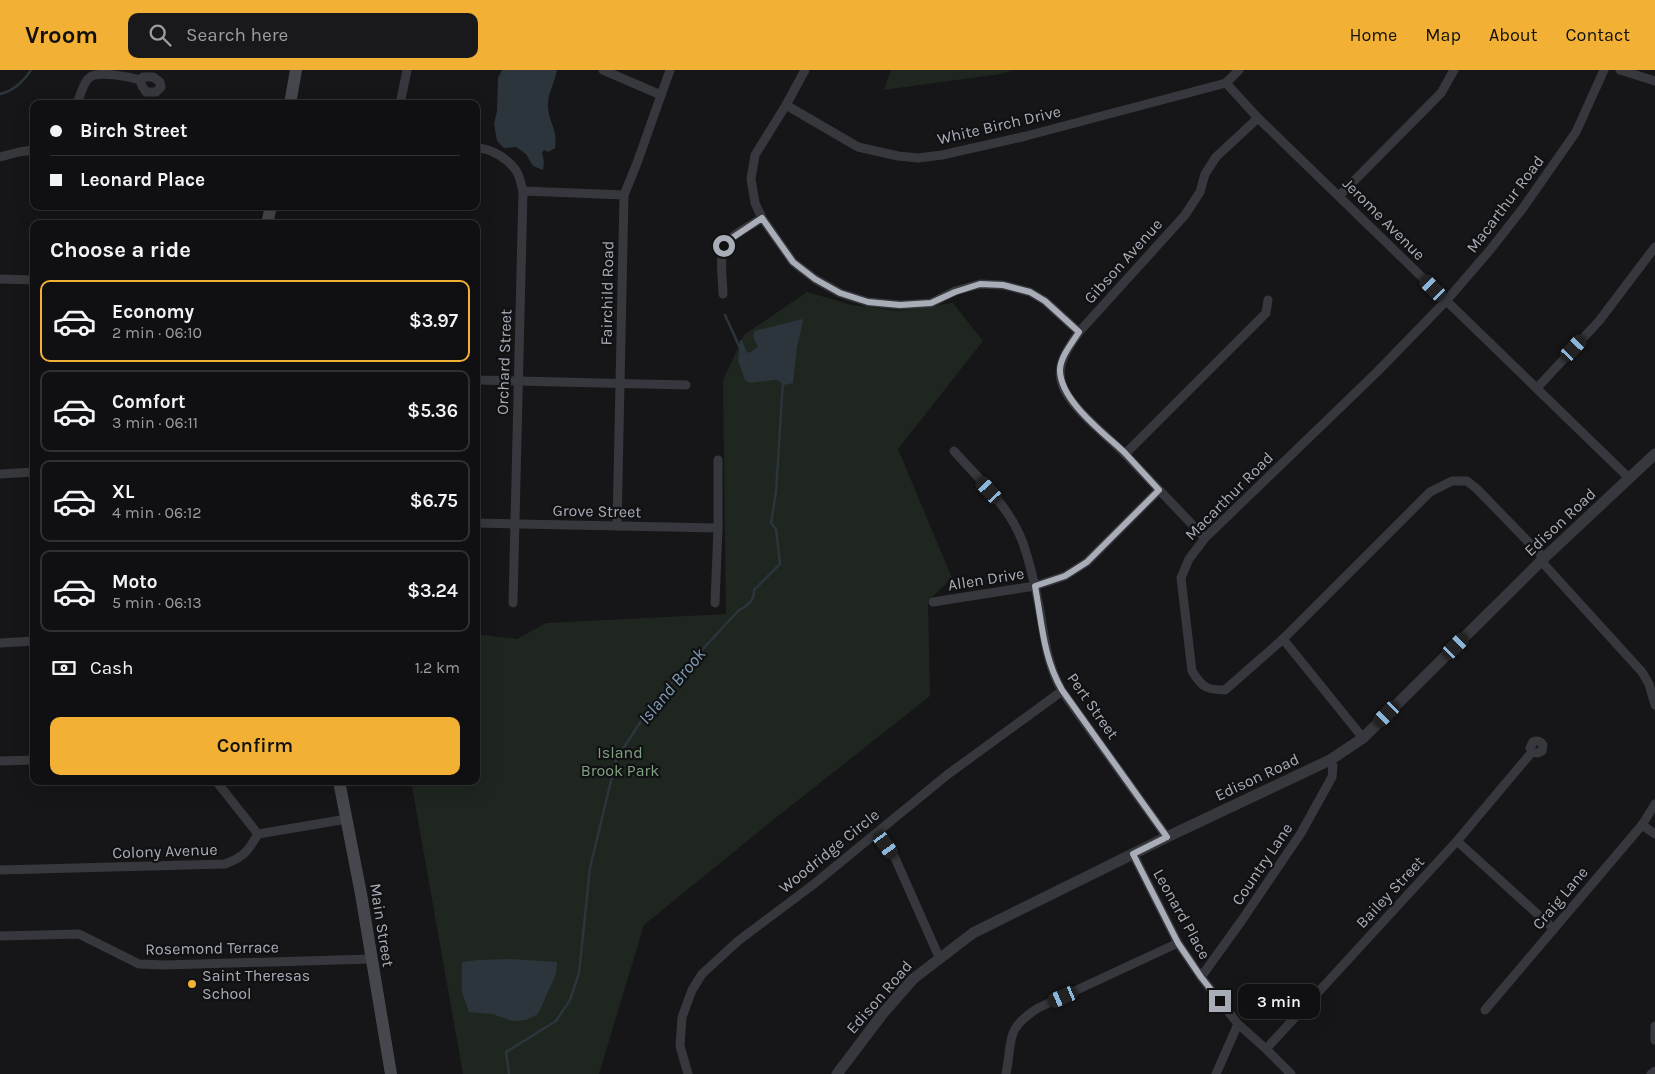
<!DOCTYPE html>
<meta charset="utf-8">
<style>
:root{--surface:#101012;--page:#19191b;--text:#f1f3f6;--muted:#9c9d9f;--line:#303032;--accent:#f2b134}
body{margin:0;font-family:Karla,sans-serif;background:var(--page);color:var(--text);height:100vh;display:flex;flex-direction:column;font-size:19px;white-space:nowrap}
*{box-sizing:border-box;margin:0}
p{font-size:16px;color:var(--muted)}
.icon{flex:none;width:28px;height:28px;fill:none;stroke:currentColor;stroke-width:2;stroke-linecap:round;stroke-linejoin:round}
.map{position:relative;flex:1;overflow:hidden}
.panel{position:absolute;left:30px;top:150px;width:450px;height:565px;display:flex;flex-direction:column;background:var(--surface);border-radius:10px;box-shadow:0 5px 20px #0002,0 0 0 1px var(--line)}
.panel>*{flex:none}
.hud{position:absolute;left:30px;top:30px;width:450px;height:110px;border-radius:10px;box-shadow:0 5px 20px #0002,0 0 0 1px var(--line);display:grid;align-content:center;height:110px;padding:0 20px;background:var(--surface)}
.end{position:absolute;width:22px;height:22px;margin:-11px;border:6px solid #a8adb8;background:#111;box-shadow:0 0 0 2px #111}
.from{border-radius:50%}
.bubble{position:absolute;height:35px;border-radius:10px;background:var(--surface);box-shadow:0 5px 20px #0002,0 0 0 1px var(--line);font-size:16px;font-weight:600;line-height:35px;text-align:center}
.car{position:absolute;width:15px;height:30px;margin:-15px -8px;border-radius:6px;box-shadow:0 0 4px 1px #0007;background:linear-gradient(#222 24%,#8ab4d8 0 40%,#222 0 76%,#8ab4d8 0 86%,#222 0)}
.hud b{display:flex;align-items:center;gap:18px;height:48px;font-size:19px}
.hud b+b{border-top:1px solid var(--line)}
.hud i{width:12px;height:12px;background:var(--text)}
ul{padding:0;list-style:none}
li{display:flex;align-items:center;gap:15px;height:82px;margin:0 10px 8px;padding:0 10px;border:2px solid var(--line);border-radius:10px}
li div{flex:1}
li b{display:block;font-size:19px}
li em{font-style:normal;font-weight:600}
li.selected{border-color:var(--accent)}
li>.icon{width:45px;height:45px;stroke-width:1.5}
h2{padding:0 20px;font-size:22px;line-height:60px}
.pay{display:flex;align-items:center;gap:12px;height:55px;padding:0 20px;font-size:19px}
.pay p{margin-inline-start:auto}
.cta{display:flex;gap:10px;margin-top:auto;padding:10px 20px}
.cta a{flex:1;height:58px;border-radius:10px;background:var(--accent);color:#111;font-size:20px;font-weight:600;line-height:58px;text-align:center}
header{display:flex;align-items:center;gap:30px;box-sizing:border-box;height:70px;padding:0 25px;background:var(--accent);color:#111}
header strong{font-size:24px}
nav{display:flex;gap:28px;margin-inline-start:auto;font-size:18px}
.search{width:350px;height:45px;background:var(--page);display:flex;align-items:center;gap:12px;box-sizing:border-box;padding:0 18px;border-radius:10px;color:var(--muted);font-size:19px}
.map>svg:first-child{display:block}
.green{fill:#1e261f}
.water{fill:#2c353c}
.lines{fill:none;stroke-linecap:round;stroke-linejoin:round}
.stream{stroke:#2c353c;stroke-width:2.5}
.minor{stroke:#37383d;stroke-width:9}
.tertiary{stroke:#37383d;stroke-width:11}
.secondary{stroke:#45474d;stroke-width:12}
.route{stroke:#a8adb8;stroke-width:6}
.poi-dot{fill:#f2b134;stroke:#111113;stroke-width:2}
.labels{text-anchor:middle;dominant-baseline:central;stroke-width:4.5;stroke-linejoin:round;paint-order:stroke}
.street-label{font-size:16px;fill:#a8adb8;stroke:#111113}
.park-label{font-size:16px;fill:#7fa381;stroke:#111113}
.poi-label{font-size:16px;fill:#a8adb8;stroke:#111113;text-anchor:start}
.water-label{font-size:18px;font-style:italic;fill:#7f9bb3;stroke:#111113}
</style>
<header>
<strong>Vroom</strong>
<div class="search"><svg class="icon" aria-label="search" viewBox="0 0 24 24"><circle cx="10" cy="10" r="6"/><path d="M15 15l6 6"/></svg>Search here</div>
<nav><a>Home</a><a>Map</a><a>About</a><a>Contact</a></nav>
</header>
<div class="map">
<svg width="1655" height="1004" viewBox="0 0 1655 1004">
<rect width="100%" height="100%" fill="#161618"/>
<g class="green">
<path d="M891,0h122l-13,4 -116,16z"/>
<path d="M807,222l45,13 47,6 54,-8 30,38 -85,108 54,129 -24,23 2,95 -157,124 -129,105 -45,149h-136l-52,-293h65v-147l41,5 29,-16 180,-9 -3,-234 21,-45z"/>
</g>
<g class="water">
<path d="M502,0h55c-2,12 -9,22 -9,35 0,18 10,22 7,43l-7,4 -4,-2 -2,3 2,8 -1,9 -10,-4 -7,-12 -10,-7 -12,1 -7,-7 -3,-17 3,-13 1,-33z"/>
<path d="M802,249l1,3 -6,25 -4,36 -9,2 -5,-4 -4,-1 -25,3 -5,-3 -7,-20 2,-20h2l4,11 3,2 9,-6 -5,-11 2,-5z"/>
<path d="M511,889l46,3 -1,12 -18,40 -12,6 -13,1 -21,-7 -23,-2 -7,-20v-30l16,-2z"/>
</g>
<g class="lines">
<g class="stream">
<path d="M0,24c14,-3 23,-12 31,-24"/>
<path d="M725,245l15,33"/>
<path d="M509,1004l-3,-22 50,-31 14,-21 9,-27 11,-105 26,-108 36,-56 86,-93c10,-6 16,-9 16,-21l26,-26 -4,-35 -5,-6 5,-31 7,-111"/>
</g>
<g class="minor">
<path d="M603,0l58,25"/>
<path d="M805,0l-19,35 -31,50 -4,24 4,24 7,15 31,44 22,17 25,14 28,9 32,3 31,-2 24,-12 25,-7 23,1 27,7 15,9 34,31"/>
<path d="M1620,0l35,11"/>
<path d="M1226,13l32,35 371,360"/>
<path d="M1226,13l13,-13"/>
<path d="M77,34c3,-8 6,-21 12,-26 8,-8 41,-1 51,2l3,-3h10l7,5 1,5 -5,5h-10l-4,-6 -2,-6"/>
<path d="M400,34l7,-34"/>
<path d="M786,35l72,42 40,9 20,2 24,-3 84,-19 200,-53"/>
<path d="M476,78c15,0 33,11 41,24 3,5 4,13 6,19l-10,412"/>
<path d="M0,87l19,-5 15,-2"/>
<path d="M523,121l101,4"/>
<path d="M1339,126l102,-103 13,-23"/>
<path d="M0,209l34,1"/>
<path d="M723,224c0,-11 -4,-37 1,-47 4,-11 28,-22 38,-29"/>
<path d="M476,310l210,5"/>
<path d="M1537,318l62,-67 56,-74"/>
<path d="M954,381c25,28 56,56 69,92 7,20 12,42 16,63 6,32 7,56 23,85l105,146"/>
<path d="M1125,384l141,-141 2,-13"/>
<path d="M0,404l34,-2"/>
<path d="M476,453l242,5"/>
<path d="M617,456l7,-331 13,-32 33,-93"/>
<path d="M1205,468c-27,-28 -53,-56 -79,-83 -18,-19 -56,-47 -64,-71 -7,-20 7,-37 17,-52l106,-117 15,-23 5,-18 11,-17 42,-39"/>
<path d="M1544,488l-67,-69 -10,-8h-15l-22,11 -147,147 -58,51c-19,0 -23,-3 -33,-19l-11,-93 8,-19 16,-21 172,-166 69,-71 44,-51 33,-42 53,-76 28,-62"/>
<path d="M1541,491l101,111 7,12 6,21"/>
<path d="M933,532l102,-16 30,-10 22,-14 72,-72"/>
<path d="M715,533l3,-75v-68"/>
<path d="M1283,569l80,99"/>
<path d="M0,573l34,-2"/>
<path d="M0,691l34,-1"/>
<path d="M216,711l42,53"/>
<path d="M1642,755l13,9"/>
<path d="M877,763l18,25 44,99"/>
<path d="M1457,771l97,88"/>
<path d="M1133,784l45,89 23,34 37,47 28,25 25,25"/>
<path d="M0,800l225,-6c19,-7 23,-13 33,-30l89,-15"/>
<path d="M0,866l79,-2 60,30 26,1 206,-6"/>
<path d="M1201,907l41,-57 59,-87 31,-56 1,-11 -3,-6"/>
<path d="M1485,940l157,-185 13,-21"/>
<path d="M1655,956v14"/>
<path d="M1266,979l191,-208 75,-89 -2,-4 3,-6c4,-2 8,-1 10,3l-1,6 -4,2 -6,-1"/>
<path d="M688,1004l-8,-28 2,-29 10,-27 10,-16 36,-33 76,-57 133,-109 115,-84"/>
<path d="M1006,1004c7,-35 -2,-44 32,-66l140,-65"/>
<path d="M1216,1004l22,-50"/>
<path d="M1651,1004l4,-3"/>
</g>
<path class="tertiary" d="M837,1004l47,-62 29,-33 60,-46 194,-96 163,-77 33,-22 181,-180 111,-104"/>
<g class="secondary">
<path d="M290,34l6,-34"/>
<path d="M267,154l4,-18"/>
<path d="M339,711l22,113 30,180"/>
</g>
</g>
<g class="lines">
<path class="route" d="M724,176l8,-8 30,-20 31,44 22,17 25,14 28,9 32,3 31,-2 24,-11 25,-8 23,1 27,7 15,9 34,31c-7,11 -18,24 -19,37 -1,31 44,64 65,84 11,12 23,25 34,37l-72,72 -22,14 -30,10c7,37 8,71 27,104l105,147 -34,17 45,89 23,34 19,24"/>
</g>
<circle class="poi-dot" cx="192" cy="914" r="5"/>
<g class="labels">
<g class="street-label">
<text transform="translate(999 55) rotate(-13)">White Birch Drive</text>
<text transform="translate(1505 134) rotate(-53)">Macarthur Road</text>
<text transform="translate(1384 149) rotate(45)">Jerome Avenue</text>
<text transform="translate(1123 191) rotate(-48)">Gibson Avenue</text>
<text transform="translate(607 223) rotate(-89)">Fairchild Road</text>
<text transform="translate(504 292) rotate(-88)">Orchard Street</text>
<text transform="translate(1229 426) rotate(-45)">Macarthur Road</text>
<text transform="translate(597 441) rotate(1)">Grove Street</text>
<text transform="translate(1560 452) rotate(-43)">Edison Road</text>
<text transform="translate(986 509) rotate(-9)">Allen Drive</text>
<text transform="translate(1093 636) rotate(55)">Pert Street</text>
<text transform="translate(1257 707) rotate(-25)">Edison Road</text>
<text transform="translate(165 781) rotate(-2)">Colony Avenue</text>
<text transform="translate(829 781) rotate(-39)">Woodridge Circle</text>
<text transform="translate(1262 794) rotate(-56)">Country Lane</text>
<text transform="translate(1390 822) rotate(-47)">Bailey Street</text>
<text transform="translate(1560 828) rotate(-50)">Craig Lane</text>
<text transform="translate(1182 844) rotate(61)">Leonard Place</text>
<text transform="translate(382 855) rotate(81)">Main Street</text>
<text transform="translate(212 878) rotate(-1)">Rosemond Terrace</text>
<text transform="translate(879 927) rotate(-49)">Edison Road</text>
</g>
<g class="park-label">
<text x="620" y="682">Island<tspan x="620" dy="18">Brook Park</tspan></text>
</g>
<g class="poi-label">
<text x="202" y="905">Saint Theresas<tspan x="202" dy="18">School</tspan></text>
</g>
<g class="water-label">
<text transform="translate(672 616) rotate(-50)">Island Brook</text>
</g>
</g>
</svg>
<i class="end from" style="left:724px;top:176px"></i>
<i class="end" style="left:1220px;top:931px"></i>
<div class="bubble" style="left:1238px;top:914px;width:82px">3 min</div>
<i class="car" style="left:1433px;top:218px;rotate:315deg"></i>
<i class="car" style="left:1574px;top:278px;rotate:43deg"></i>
<i class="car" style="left:989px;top:420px;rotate:318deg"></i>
<i class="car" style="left:1456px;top:576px;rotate:45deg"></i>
<i class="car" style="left:1387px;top:644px;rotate:225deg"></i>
<i class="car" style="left:886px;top:775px;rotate:144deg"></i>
<i class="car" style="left:1063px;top:927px;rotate:247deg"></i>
<div class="hud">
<b><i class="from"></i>Birch Street</b>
<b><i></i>Leonard Place</b>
</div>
<section class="panel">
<h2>Choose a ride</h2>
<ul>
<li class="selected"><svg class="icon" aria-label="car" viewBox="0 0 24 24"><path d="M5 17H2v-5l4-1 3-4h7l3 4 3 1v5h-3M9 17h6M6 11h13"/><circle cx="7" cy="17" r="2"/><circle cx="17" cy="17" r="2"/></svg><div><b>Economy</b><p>2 min · 06:10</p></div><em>$3.97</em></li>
<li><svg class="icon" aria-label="car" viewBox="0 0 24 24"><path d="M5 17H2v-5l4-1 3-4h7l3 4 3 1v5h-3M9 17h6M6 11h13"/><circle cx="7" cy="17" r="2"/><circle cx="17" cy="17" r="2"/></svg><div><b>Comfort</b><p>3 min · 06:11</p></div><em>$5.36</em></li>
<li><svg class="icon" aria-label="car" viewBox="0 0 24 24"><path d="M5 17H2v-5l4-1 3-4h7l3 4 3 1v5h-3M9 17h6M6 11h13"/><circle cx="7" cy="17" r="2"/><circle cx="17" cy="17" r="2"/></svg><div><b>XL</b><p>4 min · 06:12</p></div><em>$6.75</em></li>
<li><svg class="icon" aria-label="car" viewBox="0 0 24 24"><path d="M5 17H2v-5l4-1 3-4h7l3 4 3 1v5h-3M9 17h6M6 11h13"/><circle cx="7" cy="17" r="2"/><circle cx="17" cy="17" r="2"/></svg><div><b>Moto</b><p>5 min · 06:13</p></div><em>$3.24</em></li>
</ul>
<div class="pay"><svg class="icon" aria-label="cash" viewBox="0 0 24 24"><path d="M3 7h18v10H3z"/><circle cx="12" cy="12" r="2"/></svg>Cash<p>1.2 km</p></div>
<div class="cta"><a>Confirm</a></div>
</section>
</div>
